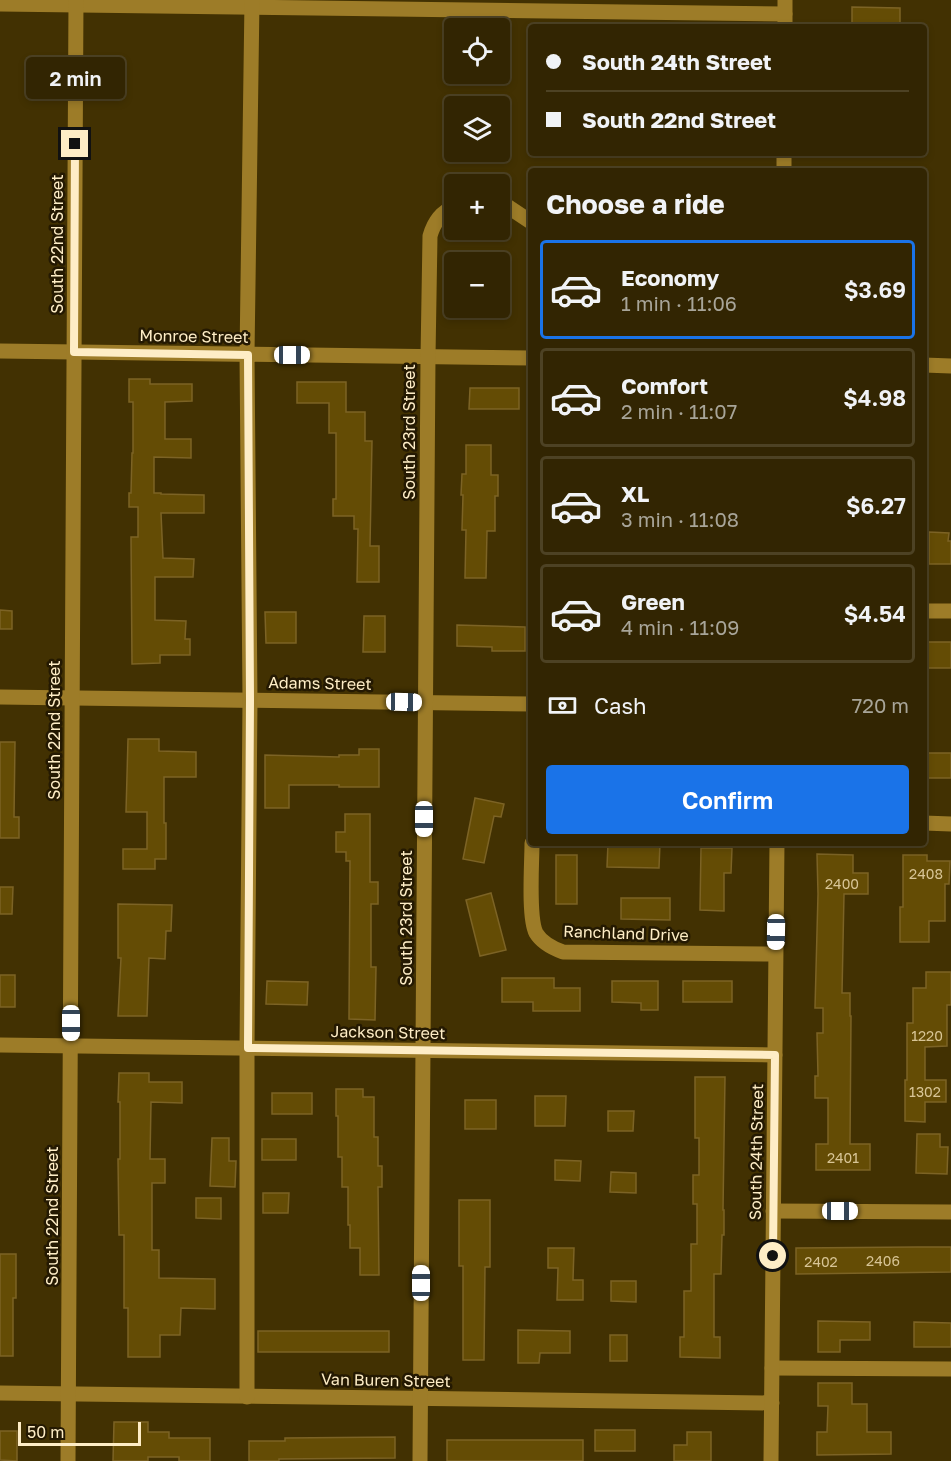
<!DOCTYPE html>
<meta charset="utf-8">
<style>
:root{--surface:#322502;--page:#3d3111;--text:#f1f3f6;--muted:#a8a599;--line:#4d4224;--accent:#1a73e8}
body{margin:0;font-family:"Golos Text",sans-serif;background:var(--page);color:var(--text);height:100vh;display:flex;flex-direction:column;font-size:22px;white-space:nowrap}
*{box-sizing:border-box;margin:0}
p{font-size:20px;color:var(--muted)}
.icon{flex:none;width:33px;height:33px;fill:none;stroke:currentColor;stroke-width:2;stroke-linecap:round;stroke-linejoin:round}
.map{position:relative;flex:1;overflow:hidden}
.sheet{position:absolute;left:528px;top:168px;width:399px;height:678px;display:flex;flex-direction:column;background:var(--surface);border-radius:6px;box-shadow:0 3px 9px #0003,0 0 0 2px var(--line)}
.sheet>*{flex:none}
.top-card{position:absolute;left:528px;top:24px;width:399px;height:132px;border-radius:6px;box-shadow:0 3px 9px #0003,0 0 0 2px var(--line);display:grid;align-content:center;height:132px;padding:0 18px;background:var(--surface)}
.tools{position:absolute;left:444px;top:18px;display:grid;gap:12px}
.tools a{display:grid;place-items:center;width:66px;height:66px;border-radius:6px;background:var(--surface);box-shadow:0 3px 9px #0003,0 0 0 2px var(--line);font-size:30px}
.scale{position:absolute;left:18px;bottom:15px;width:123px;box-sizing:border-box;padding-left:6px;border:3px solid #feedc6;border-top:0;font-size:16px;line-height:21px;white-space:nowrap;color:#feedc6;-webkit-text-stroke:4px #241902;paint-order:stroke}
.end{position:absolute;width:27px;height:27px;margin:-14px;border:8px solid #feedc6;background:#111;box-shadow:0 0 0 3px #111}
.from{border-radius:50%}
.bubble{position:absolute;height:42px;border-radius:6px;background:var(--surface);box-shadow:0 3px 9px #0003,0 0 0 2px var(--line);font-size:20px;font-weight:600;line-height:42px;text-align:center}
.car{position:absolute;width:18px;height:36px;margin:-18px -9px;border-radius:8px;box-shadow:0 0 4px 2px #0007;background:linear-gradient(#fff 24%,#345 0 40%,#fff 0 76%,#345 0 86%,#fff 0)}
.top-card b{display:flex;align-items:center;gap:21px;height:57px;font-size:22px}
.top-card b+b{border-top:2px solid var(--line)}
.top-card i{width:15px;height:15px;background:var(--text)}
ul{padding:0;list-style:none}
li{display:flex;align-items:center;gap:18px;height:99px;margin:0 12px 9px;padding:0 6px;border:3px solid var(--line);border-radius:6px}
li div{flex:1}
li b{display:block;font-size:22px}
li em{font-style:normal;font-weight:600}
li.current{border-color:var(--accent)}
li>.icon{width:54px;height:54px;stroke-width:1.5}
h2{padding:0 18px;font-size:27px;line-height:72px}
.pay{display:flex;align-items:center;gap:15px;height:66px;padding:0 18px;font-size:22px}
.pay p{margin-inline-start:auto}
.action{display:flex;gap:12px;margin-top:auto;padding:12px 18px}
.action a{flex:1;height:69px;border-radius:6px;background:var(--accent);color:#fff;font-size:24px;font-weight:600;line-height:69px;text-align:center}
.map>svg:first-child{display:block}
.building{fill:#644c05;stroke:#7c6325;stroke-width:1.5}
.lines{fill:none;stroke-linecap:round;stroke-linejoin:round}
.minor{stroke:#9d7c28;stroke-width:15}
.route{stroke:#feedc6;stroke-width:8}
.labels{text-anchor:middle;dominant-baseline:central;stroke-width:5;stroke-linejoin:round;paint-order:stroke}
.number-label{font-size:14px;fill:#d8c596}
.street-label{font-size:16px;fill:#feedc6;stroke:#241902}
</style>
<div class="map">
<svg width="951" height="1461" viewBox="0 0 951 1461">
<rect width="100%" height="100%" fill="#423102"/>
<g class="building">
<path d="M852,7l48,1v18l-48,1z"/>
<path d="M129,379h21v5h42v17l-27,1v37h26v19l-37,-1v36h7v1l43,1v18h-43l2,45 31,1 -1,18h-38v43l31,1 -1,18h5v16h-30v8l-28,1 -1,-127h7v-30h-9v-14h2l1,-40h1v-51h-4z"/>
<path d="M297,382h49v30h19v29h7l-2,105h9v36h-22l1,-53h-4v-13h-21v-17h3v-66h-7v-30h-32z"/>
<path d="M470,388h49v21h-50z"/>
<path d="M466,445h25v30h7v21h-3v35h-8l-1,47h-21l1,-48h-4l1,-35h-2l1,-21h4z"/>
<path d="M929,532l20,1 -1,8h3v23h-22z"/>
<path d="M0,610l12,1v18h-12z"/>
<path d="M265,612h31v31h-30z"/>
<path d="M364,616h21v36h-22z"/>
<path d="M457,625l68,2v24h-33v-4l-35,-1z"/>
<rect x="924" y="642" width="27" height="26"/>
<path d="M128,739h31v12l37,1v25h-32v46h2v36h-11v10h-32v-20h24v-37h-21z"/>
<path d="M0,742h15l-1,75h5v21h-19z"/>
<path d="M359,749h20v38h-40v-2h-50v23h-24v-53l74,2v-2h20z"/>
<path d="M925,753h26v25h-27z"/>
<path d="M475,798l29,6 -3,13 -7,-1 -10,47 -21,-4z"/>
<path d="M345,814h25v68h8v22h-7v63h5l-1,53 -26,-1 1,-158h-4v-9h-10v-20h9z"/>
<path d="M608,843h52l-1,25 -52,-1z"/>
<path d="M701,848h31l-1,25h-7v38l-24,-1z"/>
<path d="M817,854l36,1v18h15v21h-24l-2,99h8v23h1l-1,128h20v26h-54v-26h12v-46h-13v-22h3l-1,-43h6v-25h-8l3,-114z"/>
<rect x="556" y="855" width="21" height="49"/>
<path d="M903,855h24v6h23l-1,23h-4v37h-16v21h-29v-35h3z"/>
<path d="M0,887h13l-1,27h-12z"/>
<path d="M491,893l15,57 -26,6 -14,-56z"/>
<path d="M621,898h49v22l-49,-1z"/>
<path d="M118,904l54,1 -1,26h-5l-1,28 -16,-1 -2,58h-29l3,-58h-3z"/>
<path d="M926,972h25v33h-4v41l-22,1v33h21v22h-21v20l-20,-1v-41h2v-57h6v-35h13z"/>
<rect x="0" y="975" width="15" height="32"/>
<path d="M502,978h52v10h26v23h-47v-9h-31z"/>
<path d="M267,981l41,1 -1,23 -41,-1z"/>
<path d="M612,981h46v29h-17v-7l-29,-1z"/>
<rect x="683" y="981" width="49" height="21"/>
<path d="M119,1073h30v9h33v21l-31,-1 -1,57h15v24h-13v67h7v28l56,1v30l-34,-1 -1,27h-20v22h-32v-49h-4v-73h-5l-1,-76h2v-57h-2z"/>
<path d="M695,1077h30l-2,133h1v25h-2l-1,39h-7v63h6v21l-40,-1v-20h4v-46h7v-47h6v-40h-4v-29h6v-37h-4z"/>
<path d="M336,1089h27v8h11v40h4v29h4v21h-4l1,88h-19v-27h-10v-23h-2v-38h-6v-30h-4v-41h-2z"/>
<rect x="272" y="1093" width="40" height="21"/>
<path d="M535,1096h31l-1,30h-30z"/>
<rect x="465" y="1100" width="31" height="29"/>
<path d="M608,1111h26l-1,20h-25z"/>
<path d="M917,1134h23v13h8l-1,27 -31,-1z"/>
<path d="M212,1138h17v23h7l-1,26 -25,-1z"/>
<rect x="262" y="1139" width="34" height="21"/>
<path d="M555,1160l26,1 -1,20 -25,-1z"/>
<path d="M611,1172l25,1v20l-26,-1z"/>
<path d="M263,1193h26l-1,20h-25z"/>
<path d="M196,1198h25v21l-25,-1z"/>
<path d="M459,1200h31v67h-5l-1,93h-21v-94h-4z"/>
<path d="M918,1247h33v25l-155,2v-26z"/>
<path d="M548,1248h26l-1,32h10v20h-26l1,-32h-10z"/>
<path d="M0,1254h16v44h-3v58h-13z"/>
<path d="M611,1281h25v21l-25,-1z"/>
<path d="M818,1321l52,1v18h-30v12h-22z"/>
<path d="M914,1322l37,1v24h-37z"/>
<path d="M518,1330l52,1v22h-30l-1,10h-21z"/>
<rect x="258" y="1331" width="131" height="21"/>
<rect x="610" y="1335" width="17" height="26"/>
<path d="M818,1383h34v21h15v28h24v22l-74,1v-23h10l1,-26h-10z"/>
<path d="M114,1422h34v10h21v6h41v23h-31v-4h-31v4h-35z"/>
<rect x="595" y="1430" width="40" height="21"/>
<path d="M0,1431h17v30l-17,-1z"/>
<path d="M687,1432h24v29h-37v-16h13z"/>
<path d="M395,1437v21l-116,1v2h-30v-20h36v-3z"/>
<rect x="447" y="1440" width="136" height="21"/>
</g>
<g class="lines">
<g class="minor">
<path d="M0,4l785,10"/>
<path d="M785,27v-27"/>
<path d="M784,171v-18"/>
<path d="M500,205l7,1 24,16"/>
<path d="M0,351l531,7"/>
<path d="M924,365l27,1"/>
<path d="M924,611h27"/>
<path d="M0,697l531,7"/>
<path d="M924,823l27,1"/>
<path d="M532,843c0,20 -4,74 4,90 6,10 16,15 27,19l212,2"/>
<path d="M0,1045l775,10"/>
<path d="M773,1211l178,1"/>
<path d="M772,1368l179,1"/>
<path d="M0,1393l772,10"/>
<path d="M247,1397v-349l3,-348 -3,-345 5,-355"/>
<path d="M68,1461l8,-1461"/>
<path d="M420,1461l8,-1104 2,-121c4,-14 11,-24 24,-29"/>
<path d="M771,1461l6,-618"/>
</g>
</g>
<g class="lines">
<path class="route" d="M75,144l-1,208 174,3 2,345 -2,348 527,7 -2,201"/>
</g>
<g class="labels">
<g class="number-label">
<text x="926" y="873">2408</text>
<text x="842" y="883">2400</text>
<text x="927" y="1035">1220</text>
<text x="925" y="1091">1302</text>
<text x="843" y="1157">2401</text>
<text x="883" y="1260">2406</text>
<text x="821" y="1261">2402</text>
</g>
<g class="street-label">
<text transform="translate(57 244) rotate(-90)">South 22nd Street</text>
<text transform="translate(194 336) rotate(1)">Monroe Street</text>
<text transform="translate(409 432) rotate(-90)">South 23rd Street</text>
<text transform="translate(320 683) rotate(1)">Adams Street</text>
<text transform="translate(54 730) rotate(-90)">South 22nd Street</text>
<text transform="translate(406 918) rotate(-90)">South 23rd Street</text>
<text transform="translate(626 933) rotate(2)">Ranchland Drive</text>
<text transform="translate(388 1032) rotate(1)">Jackson Street</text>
<text transform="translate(756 1152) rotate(-89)">South 24th Street</text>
<text transform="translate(52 1216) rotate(-90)">South 22nd Street</text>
<text transform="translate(386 1380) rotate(1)">Van Buren Street</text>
</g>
</g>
</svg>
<div class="tools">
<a><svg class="icon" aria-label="locate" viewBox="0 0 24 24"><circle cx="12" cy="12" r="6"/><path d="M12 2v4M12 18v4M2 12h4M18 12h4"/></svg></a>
<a><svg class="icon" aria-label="layers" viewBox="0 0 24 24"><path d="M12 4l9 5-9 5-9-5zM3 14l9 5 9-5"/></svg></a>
<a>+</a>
<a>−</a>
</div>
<div class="scale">50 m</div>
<i class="end from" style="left:773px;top:1256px"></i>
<i class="end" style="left:75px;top:144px"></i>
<div class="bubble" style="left:26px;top:57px;width:99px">2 min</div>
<i class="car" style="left:292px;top:355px;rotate:90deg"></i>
<i class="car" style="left:404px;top:702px;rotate:91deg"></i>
<i class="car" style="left:424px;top:819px;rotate:180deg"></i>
<i class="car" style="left:776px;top:932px;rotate:181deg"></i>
<i class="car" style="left:71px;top:1023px;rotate:180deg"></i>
<i class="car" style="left:840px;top:1211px;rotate:90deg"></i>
<i class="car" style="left:421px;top:1283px;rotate:0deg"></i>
<div class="top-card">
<b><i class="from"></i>South 24th Street</b>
<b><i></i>South 22nd Street</b>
</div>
<section class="sheet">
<h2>Choose a ride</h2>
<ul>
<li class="current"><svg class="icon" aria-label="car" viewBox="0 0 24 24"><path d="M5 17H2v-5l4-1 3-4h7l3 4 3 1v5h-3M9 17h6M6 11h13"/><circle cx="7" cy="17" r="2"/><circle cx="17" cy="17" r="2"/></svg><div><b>Economy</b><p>1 min · 11:06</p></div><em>$3.69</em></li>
<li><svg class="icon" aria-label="car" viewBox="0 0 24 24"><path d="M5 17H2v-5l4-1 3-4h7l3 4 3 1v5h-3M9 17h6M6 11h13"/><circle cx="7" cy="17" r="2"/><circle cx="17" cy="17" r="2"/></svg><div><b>Comfort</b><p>2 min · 11:07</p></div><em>$4.98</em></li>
<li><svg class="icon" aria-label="car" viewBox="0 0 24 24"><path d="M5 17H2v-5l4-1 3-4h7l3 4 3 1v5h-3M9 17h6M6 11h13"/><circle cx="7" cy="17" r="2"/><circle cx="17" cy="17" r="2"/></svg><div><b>XL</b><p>3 min · 11:08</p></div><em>$6.27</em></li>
<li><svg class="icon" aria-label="car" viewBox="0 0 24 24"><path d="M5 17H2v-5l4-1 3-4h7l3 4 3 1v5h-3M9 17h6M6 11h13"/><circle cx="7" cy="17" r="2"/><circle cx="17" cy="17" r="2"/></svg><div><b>Green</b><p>4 min · 11:09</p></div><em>$4.54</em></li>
</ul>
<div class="pay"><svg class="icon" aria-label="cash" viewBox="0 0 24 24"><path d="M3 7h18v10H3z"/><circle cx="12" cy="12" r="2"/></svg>Cash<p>720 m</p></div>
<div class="action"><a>Confirm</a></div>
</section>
</div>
